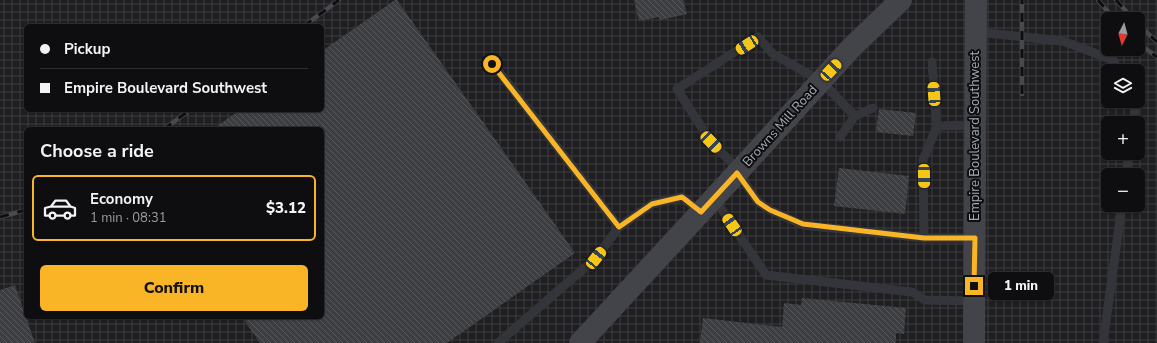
<!DOCTYPE html>
<meta charset="utf-8">
<style>
:root{--surface:#0e0e10;--page:#1c1c1e;--text:#f1f3f6;--muted:#9b9c9f;--line:#2e2e30;--accent:#f9b526}
body{margin:0;font-family:"Nunito Sans",sans-serif;background:var(--page);color:var(--text);height:100vh;display:flex;flex-direction:column;font-size:15px;white-space:nowrap}
*{box-sizing:border-box;margin:0}
p{font-size:13px;color:var(--muted)}
.icon{flex:none;width:22px;height:22px;fill:none;stroke:currentColor;stroke-width:2;stroke-linecap:round;stroke-linejoin:round}
.map{position:relative;flex:1;overflow:hidden}
.panel{position:absolute;left:24px;top:127px;width:300px;height:192px;display:flex;flex-direction:column;background:var(--surface);border-radius:6px;box-shadow:0 1px 3px #0004,0 0 0 1px var(--line)}
.panel>*{flex:none}
.top-card{position:absolute;left:24px;top:24px;width:300px;height:88px;border-radius:6px;box-shadow:0 1px 3px #0004,0 0 0 1px var(--line);display:grid;align-content:center;height:88px;padding:0 16px;background:var(--surface)}
.needle{width:26px;rotate:186deg}
.controls{position:absolute;left:1101px;top:12px;display:grid;gap:8px}
.controls a{display:grid;place-items:center;width:44px;height:44px;border-radius:6px;background:var(--surface);box-shadow:0 1px 3px #0004,0 0 0 1px var(--line);font-size:20px}
.end{position:absolute;width:18px;height:18px;margin:-9px;border:5px solid #f9b526;background:#111;box-shadow:0 0 0 2px #111}
.from{border-radius:50%}
.bubble{position:absolute;height:28px;border-radius:6px;background:var(--surface);box-shadow:0 1px 3px #0004,0 0 0 1px var(--line);font-size:13px;font-weight:800;line-height:28px;text-align:center}
.car{position:absolute;width:12px;height:24px;margin:-12px -6px;border-radius:5px;box-shadow:0 0 3px 1px #0007;background:linear-gradient(#f5c518 24%,#345 0 40%,#f5c518 0 76%,#345 0 86%,#f5c518 0)}
.top-card b{display:flex;align-items:center;gap:14px;height:38px;font-size:15px}
.top-card b+b{border-top:1px solid var(--line)}
.top-card i{width:10px;height:10px;background:var(--text)}
ul{padding:0;list-style:none}
li{display:flex;align-items:center;gap:12px;height:66px;margin:0 8px 6px;padding:0 8px;border:2px solid var(--line);border-radius:6px}
li div{flex:1}
li b{display:block;font-size:15px}
li em{font-style:normal;font-weight:800}
li.current{border-color:var(--accent)}
li>.icon{width:36px;height:36px;stroke-width:1.5}
h2{padding:0 16px;font-size:18px;line-height:48px}
.action{display:flex;gap:8px;margin-top:auto;padding:8px 16px}
.action a{flex:1;height:46px;border-radius:6px;background:var(--accent);color:#111;font-size:16px;font-weight:800;line-height:46px;text-align:center}
.map>svg:first-child{display:block}
.industrial{fill:url(#industrial-grid);fill-rule:evenodd}
.building{fill:url(#building-back-hatch)}
.lines{fill:none;stroke-linecap:round;stroke-linejoin:round}
.lane{stroke:#34353a;stroke-width:9}
.secondary{stroke:#42444a;stroke-width:22}
.rail-casing{stroke:#47494f;stroke-width:4.5}
.rail{stroke:#0e0e10;stroke-width:3;stroke-dasharray:9;stroke-linecap:butt}
.route{stroke:#f9b526;stroke-width:5}
.labels{text-anchor:middle;dominant-baseline:central;stroke-width:4;stroke-linejoin:round;paint-order:stroke}
.street-label{font-size:13px;fill:#a4a9b6;stroke:#0e0e10}
</style>
<div class="map">
<svg width="1157" height="343" viewBox="0 0 1157 343">
<defs>
<pattern id="industrial-grid" width="8" height="8" patternUnits="userSpaceOnUse"><rect width="8" height="8" fill="#1f1f22"/><path d="M0 4h8M4 0v8" fill="none" stroke="#3d3d40"/></pattern>
<pattern id="building-back-hatch" width="6" height="6" patternUnits="userSpaceOnUse"><rect width="6" height="6" fill="#3d3e42"/><path d="M-1 5l2 2M0 0l6 6M5-1l2 2" fill="none" stroke="#56575b"/></pattern>
</defs>
<rect width="100%" height="100%" fill="#131315"/>
<path class="industrial" d="M0,0h1157v343h-1157zM1108,19h30v30h-30zM26,26h296v84h-296zM1108,71h30v30h-30zM1108,123h30v30h-30zM26,129h296v188h-296zM1108,175h30v30h-30z"/>
<g class="building">
<path d="M395,0h2l178,253 -128,90h-187l-18,-26h80v-188h-109l27,-19h82v-59z"/>
<path d="M634,0h49l4,14 -27,6 -1,-3 -20,4z"/>
<path d="M879,109l37,4 -3,23 -37,-4z"/>
<path d="M839,168l70,8 -4,38 -71,-8z"/>
<path d="M15,285l11,32 9,26h-35v-53z"/>
<path d="M802,298l104,10 -2,26 -8,-1v10h-196l3,-25 79,9 2,-24 17,2z"/>
</g>
<g class="lines">
<g class="lane">
<path d="M976,32l87,9 50,19 6,11"/>
<path d="M932,62l5,64 38,-1"/>
<path d="M493,64l126,163 33,-23 30,-7 19,15"/>
<path d="M855,116l18,-8"/>
<path d="M1133,123l3,-22"/>
<path d="M840,137l15,-21 -34,-35 -48,-27 -15,-17 -81,52 34,53 19,19 28,41 12,8 33,15 121,13h51"/>
<path d="M1126,175l3,-22"/>
<path d="M714,198l52,77 146,17 13,8 49,1"/>
<path d="M924,238l-1,-78 14,-34"/>
<path d="M498,343l98,-85 23,-31"/>
<path d="M1103,343l19,-138"/>
</g>
<g class="secondary">
<path d="M580,343l157,-170 115,-126 49,-47"/>
<path d="M974,343l2,-343"/>
</g>
<defs>
<g id="rail">
<path d="M1098,0l16,19"/>
<path d="M1116,0l17,19"/>
<path d="M1138,24l19,18"/>
<path d="M304,26l35,-26"/>
<path d="M1138,43l19,14"/>
<path d="M1022,94v-94"/>
<path d="M164,129l26,-19"/>
<path d="M0,217l26,-7"/>
</g>
</defs>
<use href="#rail" class="rail-casing"/>
<use href="#rail" class="rail"/>
</g>
<g class="lines">
<path class="route" d="M492,64l127,163 33,-23 30,-7 19,15 36,-39 21,29 12,8 33,14 121,14h51l-1,48"/>
</g>
<g class="labels">
<g class="street-label">
<text transform="translate(780 126) rotate(-48)">Browns Mill Road</text>
<text transform="translate(975 136) rotate(-90)">Empire Boulevard Southwest</text>
</g>
</g>
</svg>
<div class="controls">
<a><svg class="needle" viewBox="-14 -14 28 28"><path d="M0-13l5 13h-10z" fill="#e53935"/><path d="M0 13l5-13h-10z" fill="#9b9c9f"/></svg></a>
<a><svg class="icon" aria-label="layers" viewBox="0 0 24 24"><path d="M12 4l9 5-9 5-9-5zM3 14l9 5 9-5"/></svg></a>
<a>+</a>
<a>−</a>
</div>
<i class="end from" style="left:492px;top:64px"></i>
<i class="end" style="left:974px;top:286px"></i>
<div class="bubble" style="left:988px;top:272px;width:66px">1 min</div>
<i class="car" style="left:747px;top:45px;rotate:237deg"></i>
<i class="car" style="left:831px;top:70px;rotate:43deg"></i>
<i class="car" style="left:934px;top:94px;rotate:356deg"></i>
<i class="car" style="left:711px;top:142px;rotate:136deg"></i>
<i class="car" style="left:924px;top:176px;rotate:179deg"></i>
<i class="car" style="left:732px;top:225px;rotate:326deg"></i>
<i class="car" style="left:596px;top:258px;rotate:38deg"></i>
<div class="top-card">
<b><i class="from"></i>Pickup</b>
<b><i></i>Empire Boulevard Southwest</b>
</div>
<section class="panel">
<h2>Choose a ride</h2>
<ul>
<li class="current"><svg class="icon" aria-label="car" viewBox="0 0 24 24"><path d="M5 17H2v-5l4-1 3-4h7l3 4 3 1v5h-3M9 17h6M6 11h13"/><circle cx="7" cy="17" r="2"/><circle cx="17" cy="17" r="2"/></svg><div><b>Economy</b><p>1 min · 08:31</p></div><em>$3.12</em></li>
</ul>
<div class="action"><a>Confirm</a></div>
</section>
</div>
